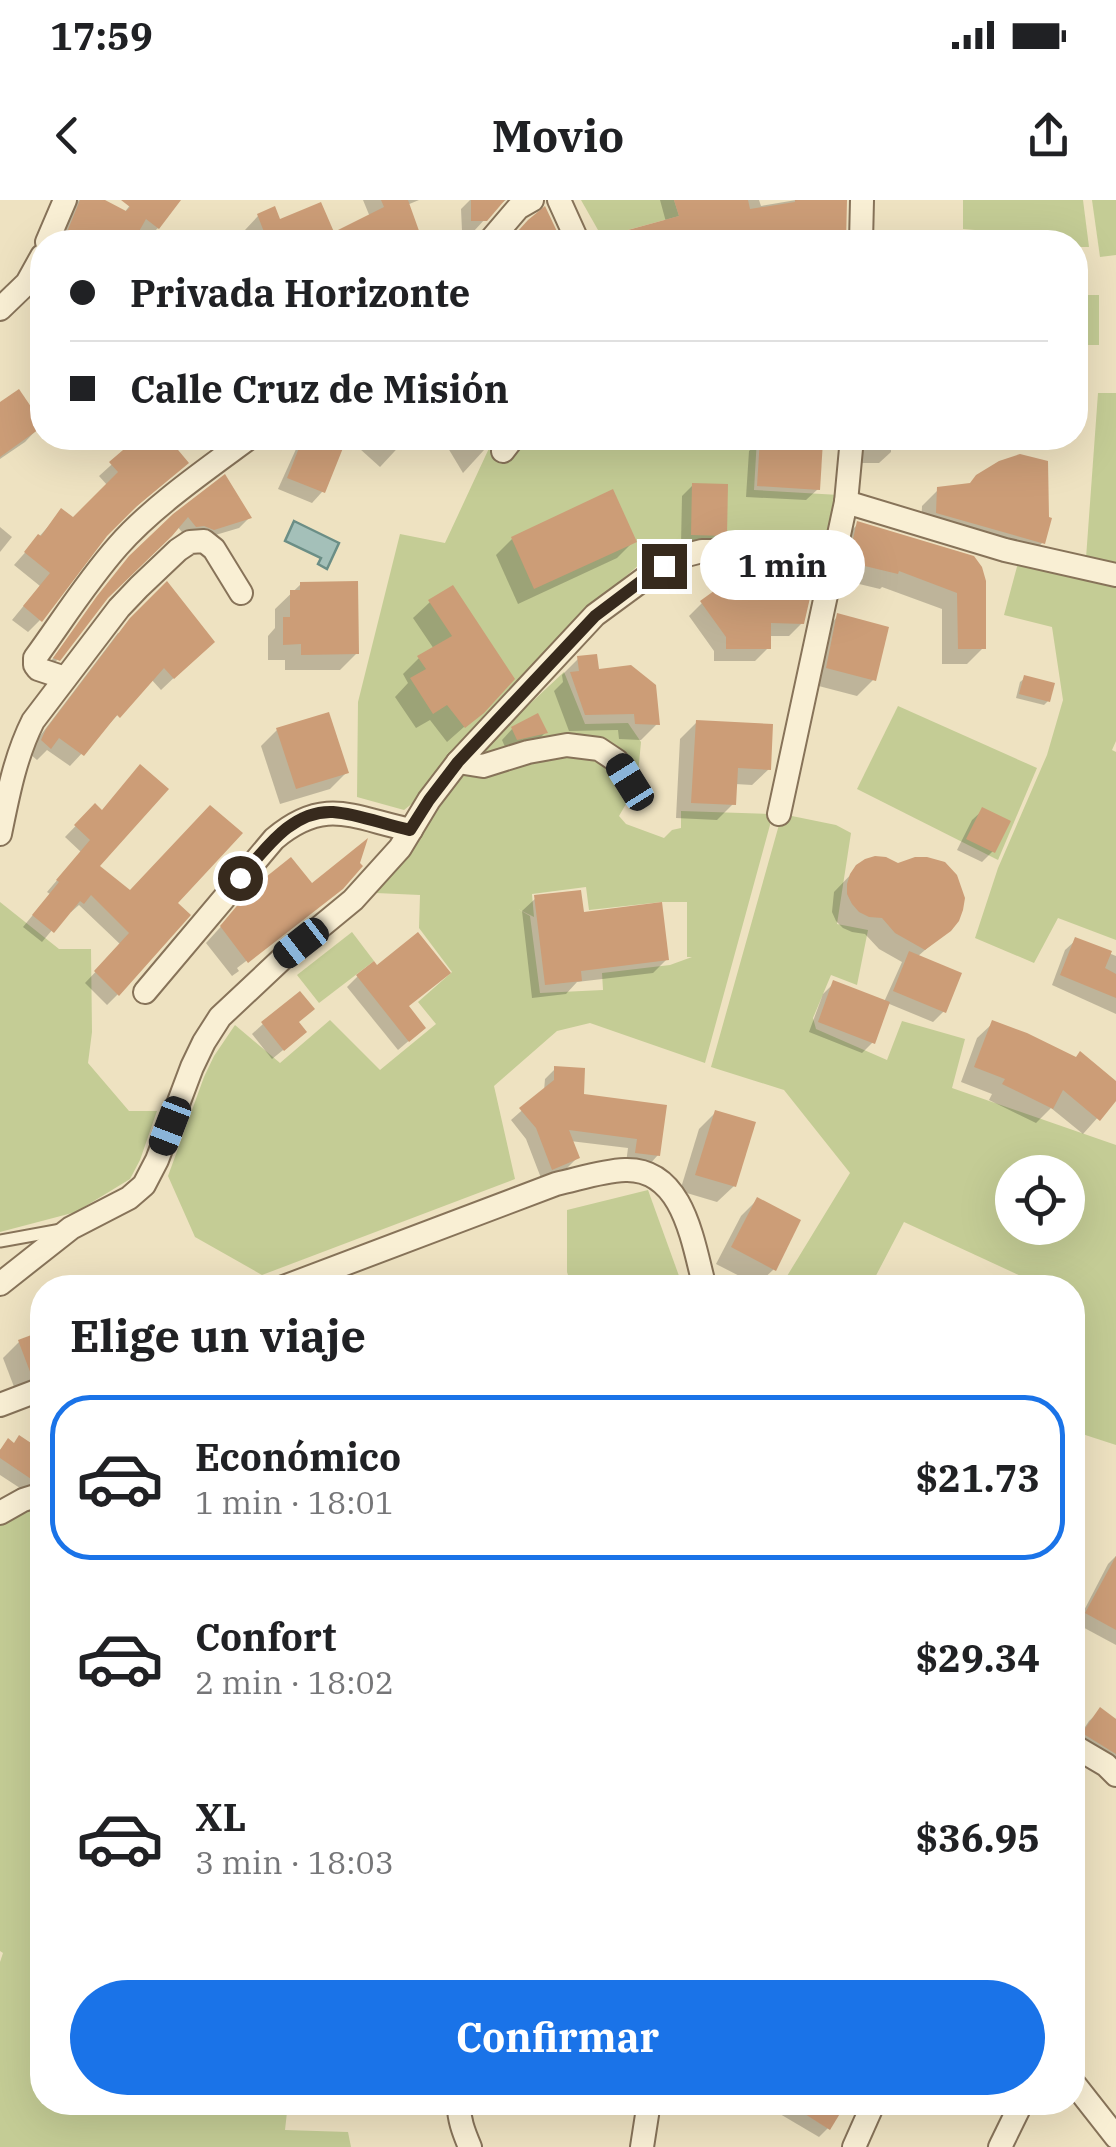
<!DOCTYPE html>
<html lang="es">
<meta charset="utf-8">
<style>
:root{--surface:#fff;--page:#f2f2f2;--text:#202124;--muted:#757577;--line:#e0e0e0;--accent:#1a73e8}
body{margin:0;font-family:"IBM Plex Serif",serif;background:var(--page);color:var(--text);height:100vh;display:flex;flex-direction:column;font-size:38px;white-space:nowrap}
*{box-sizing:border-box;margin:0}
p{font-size:32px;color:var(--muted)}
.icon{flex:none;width:55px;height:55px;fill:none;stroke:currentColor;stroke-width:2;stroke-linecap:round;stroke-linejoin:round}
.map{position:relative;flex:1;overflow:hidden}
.sheet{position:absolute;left:30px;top:1075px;width:1055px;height:840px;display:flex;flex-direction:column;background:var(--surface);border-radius:40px;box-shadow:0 10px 40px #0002}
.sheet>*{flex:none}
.banner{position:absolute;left:30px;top:30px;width:1058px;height:220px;border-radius:40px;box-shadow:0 10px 40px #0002;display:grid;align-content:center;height:220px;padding:0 40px;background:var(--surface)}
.buttons{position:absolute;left:995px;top:955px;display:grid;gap:20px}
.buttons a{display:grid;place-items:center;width:90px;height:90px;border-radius:50%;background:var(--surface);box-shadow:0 10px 40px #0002;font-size:50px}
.end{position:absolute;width:45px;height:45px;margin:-22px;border:12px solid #372a1d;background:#fff;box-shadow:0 0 0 5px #fff}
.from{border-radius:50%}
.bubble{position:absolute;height:70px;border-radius:35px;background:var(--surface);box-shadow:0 10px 40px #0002;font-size:32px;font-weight:700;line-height:70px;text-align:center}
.car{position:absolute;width:30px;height:60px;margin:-30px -15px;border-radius:12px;box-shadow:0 0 8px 2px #0007;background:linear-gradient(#222 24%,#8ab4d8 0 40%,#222 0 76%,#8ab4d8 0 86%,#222 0)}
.banner b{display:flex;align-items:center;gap:35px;height:95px;font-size:38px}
.banner b+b{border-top:2px solid var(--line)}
.banner i{width:25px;height:25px;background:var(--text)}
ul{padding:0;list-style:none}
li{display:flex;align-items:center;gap:30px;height:165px;margin:0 20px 15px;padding:0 20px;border:5px solid transparent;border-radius:40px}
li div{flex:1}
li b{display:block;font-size:38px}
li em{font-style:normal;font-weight:700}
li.active{border-color:var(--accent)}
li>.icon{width:90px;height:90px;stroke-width:1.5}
h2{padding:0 40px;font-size:45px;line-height:120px}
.button{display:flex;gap:20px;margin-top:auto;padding:20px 40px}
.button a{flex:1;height:115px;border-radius:60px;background:var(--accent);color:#fff;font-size:40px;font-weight:700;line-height:115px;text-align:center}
.status{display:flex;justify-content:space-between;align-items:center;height:70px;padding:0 50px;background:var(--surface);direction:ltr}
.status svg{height:28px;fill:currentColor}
header{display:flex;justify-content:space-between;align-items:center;height:130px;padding:0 40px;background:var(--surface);font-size:45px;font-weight:700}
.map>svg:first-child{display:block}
.green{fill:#c4cc95;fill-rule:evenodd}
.water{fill:#a4c0b9;stroke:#6b8e86;stroke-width:2.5}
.shadow{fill:#0003}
.building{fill:#cc9d77}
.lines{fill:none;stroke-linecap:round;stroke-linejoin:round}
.service-casing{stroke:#877359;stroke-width:15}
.minor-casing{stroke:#877359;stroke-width:26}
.service{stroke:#f9efd4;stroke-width:11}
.minor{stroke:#f9efd4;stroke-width:22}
.route{stroke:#372a1d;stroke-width:12}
</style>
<div class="status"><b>17:59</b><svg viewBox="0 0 49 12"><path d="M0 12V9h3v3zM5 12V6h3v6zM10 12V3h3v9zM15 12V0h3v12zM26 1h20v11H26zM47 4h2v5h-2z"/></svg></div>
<header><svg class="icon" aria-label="back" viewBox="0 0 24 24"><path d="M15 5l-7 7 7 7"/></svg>Movio<svg class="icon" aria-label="share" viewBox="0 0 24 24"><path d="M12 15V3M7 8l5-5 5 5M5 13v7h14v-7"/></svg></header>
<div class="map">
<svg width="1116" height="1947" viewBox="0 0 1116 1947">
<rect width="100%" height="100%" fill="#eee2c1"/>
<g class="green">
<path d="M581,0h93l5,16 -77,21z"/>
<path d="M963,0h120l6,47h-14v-5h-99l-1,-12 -12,-1z"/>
<path d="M1092,0h24v55l-16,2z"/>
<rect x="1075" y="95" width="24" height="50"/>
<path d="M1098,193h18v348l-4,9 4,2v188l-58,-22 -24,45 -59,-25 23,-70 49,-113 16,-55 -11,-73 -48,-12 14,-52 67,9z"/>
<path d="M497,238h260l-3,52 85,5 -12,42 -127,3 -41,12 -19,12 -53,46 -164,185 -19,15 -47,-13 1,-95 42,-168 45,9 46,-99z"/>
<path d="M564,472l21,52 43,-1 13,19 -4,43 -18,31 7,8 38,14 8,-8 9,-2v-17l92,3 -68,249 -115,-40 -33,8 -63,55 21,93 -253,96 -67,-38 -27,-61 36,-99 10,-21 21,-31 45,38 50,-43 50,50 56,-46 -18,-22 34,-30 -33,-44 1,-33 -44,-2 61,-89 37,-48zM586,687l3,23 73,-8h25v55h5l-22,8 -68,8 1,17 -63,3 -10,-77 -12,-7 16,8 -2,-23z"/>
<path d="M898,506l139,62 -39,92 -141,-71z"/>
<path d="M782,614l54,11 15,8 -14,91 31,6 -11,55 -26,-10 -18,43 3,11 71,31 15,-39 63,18 -13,49 164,57v300l-43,-14 -1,-143 -53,-1 4,-10 -119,-55 -34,65h-106l20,-6 66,-108 -66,-83 -73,-23zM1012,972h56v56h-56z"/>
<path d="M0,702l59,47h32l1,83 -4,31 41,48h28l-17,49 -10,19 -54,33 -76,20z"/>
<path d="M352,732l22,29 -55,42 -22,-28z"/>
<path d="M648,990l35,97h-111l-5,-15v-62z"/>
<path d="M42,1305v597l246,1 -3,27 63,2 3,15h-351v-185l3,-9 -3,-2v-427l27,-14z"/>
</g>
<path class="water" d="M294,321l45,22 -12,26 -9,-5 3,-6 -36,-17z"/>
<g class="shadow">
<path d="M79,0h20l25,13 10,-13h44l-20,28 -15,14 -9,-7 -4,7h-74l16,-35z"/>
<path d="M363,0h56l-12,5 10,26 16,4v7h-183l-5,-12 13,-14 74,20 38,-19z"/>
<path d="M470,0h36l-9,6 -23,25h-12l-1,-22z"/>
<path d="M660,0h99l2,6 35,-6h48v42h-251l73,-20z"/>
<path d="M42,72v29l-9,-5 8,-16z"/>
<path d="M0,205l41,20 -16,17 -25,17z"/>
<path d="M141,238h23l22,25 -81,71 -65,86 -12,12 -16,-12 28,-34 -26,-21 48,-54 11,9 35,-34 -9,-10z"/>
<path d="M301,238h25l16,6 -20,48 -10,11 -34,-14z"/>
<path d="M370,238h37l-27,29 -20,-18z"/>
<path d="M442,238h53l-32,35z"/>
<path d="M788,238h32l-2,51 -12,11 -60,-3 3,-46 12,-12 27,2z"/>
<path d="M852,238h39v14l-12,11h-24z"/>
<path d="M693,285l31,50 -10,10h-33l1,-49z"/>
<path d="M939,289l104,53 -16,17 -106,-30 1,-23z"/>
<path d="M175,316l74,2 -10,10 -37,11 -17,-3 -8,-10 -72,72 -47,61 -11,11 -2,-1 74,-99z"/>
<path d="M858,324l114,34 11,90 -16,16h-25v-55l-60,-22 -2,2 -46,-11 8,-38z"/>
<path d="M0,327l12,10 -12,15z"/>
<path d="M512,339l122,2 -17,17 -99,46 -22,-49z"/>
<path d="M301,384l56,69 -17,17h-55v-10h-17v-24l7,-8v-19z"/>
<path d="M452,388l30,123 -35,31 -17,-22 -14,8 -21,-31 13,-14 -5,-9 16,-16 15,-9 -21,-31 17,-16z"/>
<path d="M702,403l100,20 -13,13h-21v12l-13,13h-41v-10l-25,-35z"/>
<path d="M838,416l35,64 -16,16 -46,-12 11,-51z"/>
<path d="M118,433l81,21 -38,36 -10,-11 -81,87 -23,-16 -10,10 -7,-6 4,-10z"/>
<path d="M579,458l18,13 60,53 -16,16 -22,-1 -1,-9 -49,1 -15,-40 9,-9 -1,-7z"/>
<path d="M1025,478l23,23 -4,4 -28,-7 4,-16z"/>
<path d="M697,522l72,47 -17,16 -17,-1 -1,19 -17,17 -41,-2 4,-79z"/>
<path d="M512,529l33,4 -10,10 -29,6 -4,-9z"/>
<path d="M277,530l69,43 -16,16 -50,15 -19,-58z"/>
<path d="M95,606l1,60 33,27 45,10 -56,91 -11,11 -22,-22 36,-38 -42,-40 -8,7 -2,-2 -27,32 -19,-15 27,-33 -3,-2 34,-40 -16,-15z"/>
<path d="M983,610l10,41 -11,11 -25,-12 15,-30z"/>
<path d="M858,667l91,62 -32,28 27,54 -11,11 -46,-19 -14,39 -11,11 -53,-21 14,-38 11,-11 50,19 18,-40 -23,-13 -14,-15 -13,-2 -9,-4 -7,-7 -4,-9 2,-20z"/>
<path d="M311,687l29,2 -103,79 2,3 -7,5 -26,-33 39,-43z"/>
<path d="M536,698l46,17 85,44 -14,14 -76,9 -11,12 -34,4 -10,-87z"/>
<path d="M1076,740l40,16v58l-64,-29 13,-35z"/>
<path d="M358,776l54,62 -14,12 -51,-63z"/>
<path d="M297,823l-4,19 -21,17 -20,-25 11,-10z"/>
<path d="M993,823l123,61v13l-33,37 -32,-26 -15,15 -47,-23 3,-6 -31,-12 16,-44z"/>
<path d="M555,869l26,27 83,11 -6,48 -10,11 -22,-3 2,-15 -58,-7 7,17 -10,10 -26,10 -15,-39 -15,-19 33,-29 1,-12z"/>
<path d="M715,913l19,73 -17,16 -37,-11 19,-62z"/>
<path d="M757,1000l17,69 -17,16 -41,-21 25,-48z"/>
<path d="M42,1133v52l-26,7 -13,-34 16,-16z"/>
<path d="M20,1238l22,16v29l-7,7h-12l-23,-15v-25l8,-8 5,3z"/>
<path d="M1116,1356v89l-39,-21 31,-60z"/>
<path d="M1100,1511l16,11v51l-43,-28 16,-24z"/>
<path d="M787,1902l41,26 -9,9 -39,-23z"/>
</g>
<g class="building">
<path d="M80,0h25l21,11 4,-4 -9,-7h60l-22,29 -13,-10 -13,23h-70z"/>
<path d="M381,0h27l15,42h-155l-11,-28 18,-8 5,13 41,-17 13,30 50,-25z"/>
<path d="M471,0h34l-18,21h-16z"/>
<path d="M674,0h74l2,9 45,-7v-2h52l-1,42h-21v-7l-38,7h-180l-1,-6 73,-20z"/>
<path d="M545,6l17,36h-54l20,-22z"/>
<path d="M19,189l23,34v4l-42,30v-55z"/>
<path d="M137,238h9l8,9 14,-9 21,25 -52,43 -30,30 -65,86 -19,-16 27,-33 -26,-21 14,-18 3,2 20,-28 12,9 45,-45 -9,-10z"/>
<path d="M303,238h44l-22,55 -38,-15z"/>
<path d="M760,238l63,3 -3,49 -63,-4z"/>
<path d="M1020,254l28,7 1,56 3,1 -7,26 -109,-31 1,-26 33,-4 6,-8 23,-14z"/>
<path d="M225,274l27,44 -38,12 -10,-4 -8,1 -8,-10 -16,19 -64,62 -48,63 -7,-3 44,-62 32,-40 44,-42z"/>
<path d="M692,283l36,1 -1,52 -36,-1z"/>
<path d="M613,289l24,53 -103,47 -23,-52z"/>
<path d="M857,321l117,35 8,11 4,14v68h-28l-1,-56 -58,-22 -1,3 -50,-12z"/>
<path d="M736,375l79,1 -11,48 -33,-1v26h-45v-12l-26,-36z"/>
<path d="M167,381l48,61 -41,37 -10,-11 -44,50 -3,-3 -33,41 -25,-18 -8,11 -10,-9 5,-11 84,-111z"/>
<path d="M358,381l1,73 -58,1v-11l-18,1v-28h7v-27h10v-8z"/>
<path d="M453,385l62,94 -31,34 -19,15 -18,-23 -14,9 -23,-36 16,-9 -9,-13 35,-20 -24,-36z"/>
<path d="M837,413l52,14 -13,54 -50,-13z"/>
<path d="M597,454l2,15 32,-4 25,20 4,40 -25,-1 -1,-10 -49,1 -15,-43 9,-1 -2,-15z"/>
<path d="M1024,475l31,8 -5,19 -31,-8z"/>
<path d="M329,512l20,61 -53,16 -20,-61z"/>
<path d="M538,513l10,20 -31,7 -6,-13z"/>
<path d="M696,520l77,4 -2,46 -33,-2 -2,37 -45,-2z"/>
<path d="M140,564l29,25 -69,77 30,24 80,-85 33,28 -65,70 13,12 -72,81 -25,-25 35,-38 -38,-38 -7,9 -4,-3 -26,32 -22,-18 27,-33 -3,-2 34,-40 -16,-15 21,-22 7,7z"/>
<path d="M982,607l29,14 -16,32 -29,-14z"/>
<path d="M368,638l-8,25 3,3 -20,23 -95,74 -28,-37 31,-37 40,-32 21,26z"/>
<path d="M875,656l11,1 12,6 17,-6h12l18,5 12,13 8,23 -2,12 -4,11 -8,10 -26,19 -30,-17 -13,-15 -13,-1 -10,-5 -7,-8 -5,-10v-10l3,-10 6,-9 9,-6z"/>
<path d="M581,690l3,22 78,-10 7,58 -88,11 1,10 -37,4 -11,-90z"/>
<path d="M418,732l33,41 -42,33 17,22 -17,14 -53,-67 18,-14 3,4z"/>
<path d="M1075,737l37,14 -7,17 11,6v24l-56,-23z"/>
<path d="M909,751l53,22 -16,40 -53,-22z"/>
<path d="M833,780l57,22 -15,42 -57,-22z"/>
<path d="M300,791l15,18 -16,13 8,10 -23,19 -23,-29z"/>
<path d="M992,820l35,13 49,24 4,-6 36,30v20l-16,20 -37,-31 -10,19 -51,-25 3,-5 -31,-12z"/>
<path d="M554,866l31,2 -1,26 83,11 -7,51 -25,-3 2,-14 -68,-9 11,28 -28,12 -16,-42 -17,-20 35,-28z"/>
<path d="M715,910l41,12 -20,65 -41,-12z"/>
<path d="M757,997l44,23 -25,51 -45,-24z"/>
<path d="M42,1131v43l-10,3 -14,-37z"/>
<path d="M19,1235l21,14 -5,7 7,5v18l-8,2 -34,-23v-8l8,-12 6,5z"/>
<path d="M1116,1356v74l-31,-17z"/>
<path d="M1100,1507l16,12v35l-34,-21z"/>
<path d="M786,1902h61l-17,28z"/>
</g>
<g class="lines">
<defs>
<path id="service" d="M0,1041l61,-11"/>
<g id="minor">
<path d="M559,0l19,42"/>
<path d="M47,42l18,-42"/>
<path d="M489,42l29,-34 14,-8"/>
<path d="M861,42l1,-42"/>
<path d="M0,109l27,-26 15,-27"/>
<path d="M503,251l10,-13"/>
<path d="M846,302l159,48 111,25"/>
<path d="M65,478l-27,-9 -3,-4v-7c27,-37 52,-77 83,-112 34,-39 89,-77 131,-108"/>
<path d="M458,562l25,4 45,-14 39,-7 32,4 18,12 13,21"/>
<path d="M779,614l67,-312 6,-64"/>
<path d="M0,634c8,-39 15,-77 33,-113l86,-113 20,-21 39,-37 12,-8 14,-1 10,8 27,44"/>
<path d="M145,792l129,-153c51,-43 79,-21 137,-9"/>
<path d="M0,1084l71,-56 58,-30 15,-13 13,-25 35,-93 12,-25 16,-25 65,-61 68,-56 47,-52 29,-48 29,-38 137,-147 53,-39 31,-19 23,-6h118l18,-7"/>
<path d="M281,1088l275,-104c23,-5 45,-13 69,-14 59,-2 68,74 80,118"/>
<path d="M0,1205l42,-16"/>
<path d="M0,1313l23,-13 19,-6"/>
<path d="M1072,1545l34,20 10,10"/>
<path d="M1072,1881l44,56"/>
<path d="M459,1902c-1,16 5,31 11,45"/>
<path d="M642,1947l7,-45"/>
<path d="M854,1947l20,-45"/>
<path d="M1000,1947l22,-45"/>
</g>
</defs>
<use href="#service" class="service-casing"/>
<use href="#minor" class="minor-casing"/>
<use href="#service" class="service"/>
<use href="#minor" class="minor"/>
</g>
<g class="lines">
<path class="route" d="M240,678c25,-28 51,-68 93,-66 26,2 52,13 77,18l19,-30 29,-38 137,-146 53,-40 16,-10"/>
</g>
</svg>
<div class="buttons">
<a><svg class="icon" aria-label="locate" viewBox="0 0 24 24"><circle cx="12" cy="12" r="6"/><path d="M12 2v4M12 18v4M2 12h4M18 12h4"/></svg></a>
</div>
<i class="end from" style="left:240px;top:678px"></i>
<i class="end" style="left:664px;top:366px"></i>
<div class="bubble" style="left:700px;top:330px;width:165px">1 min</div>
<i class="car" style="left:630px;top:582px;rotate:328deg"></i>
<i class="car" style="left:301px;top:743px;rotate:232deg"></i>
<i class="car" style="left:170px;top:926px;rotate:201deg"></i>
<div class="banner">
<b><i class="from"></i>Privada Horizonte</b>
<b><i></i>Calle Cruz de Misión</b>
</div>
<section class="sheet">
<h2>Elige un viaje</h2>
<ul>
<li class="active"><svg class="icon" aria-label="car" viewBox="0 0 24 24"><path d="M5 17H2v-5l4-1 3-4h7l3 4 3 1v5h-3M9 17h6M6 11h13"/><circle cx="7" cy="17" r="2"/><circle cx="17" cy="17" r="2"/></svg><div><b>Económico</b><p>1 min · 18:01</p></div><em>$21.73</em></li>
<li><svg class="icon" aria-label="car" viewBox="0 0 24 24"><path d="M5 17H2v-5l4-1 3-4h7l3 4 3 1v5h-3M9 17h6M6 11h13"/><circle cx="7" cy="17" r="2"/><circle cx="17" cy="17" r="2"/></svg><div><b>Confort</b><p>2 min · 18:02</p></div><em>$29.34</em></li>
<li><svg class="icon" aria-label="car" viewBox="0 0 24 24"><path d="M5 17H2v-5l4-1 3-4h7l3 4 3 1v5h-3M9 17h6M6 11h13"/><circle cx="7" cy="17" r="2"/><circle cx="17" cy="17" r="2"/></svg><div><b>XL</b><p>3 min · 18:03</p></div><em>$36.95</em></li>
</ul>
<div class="button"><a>Confirmar</a></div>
</section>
</div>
